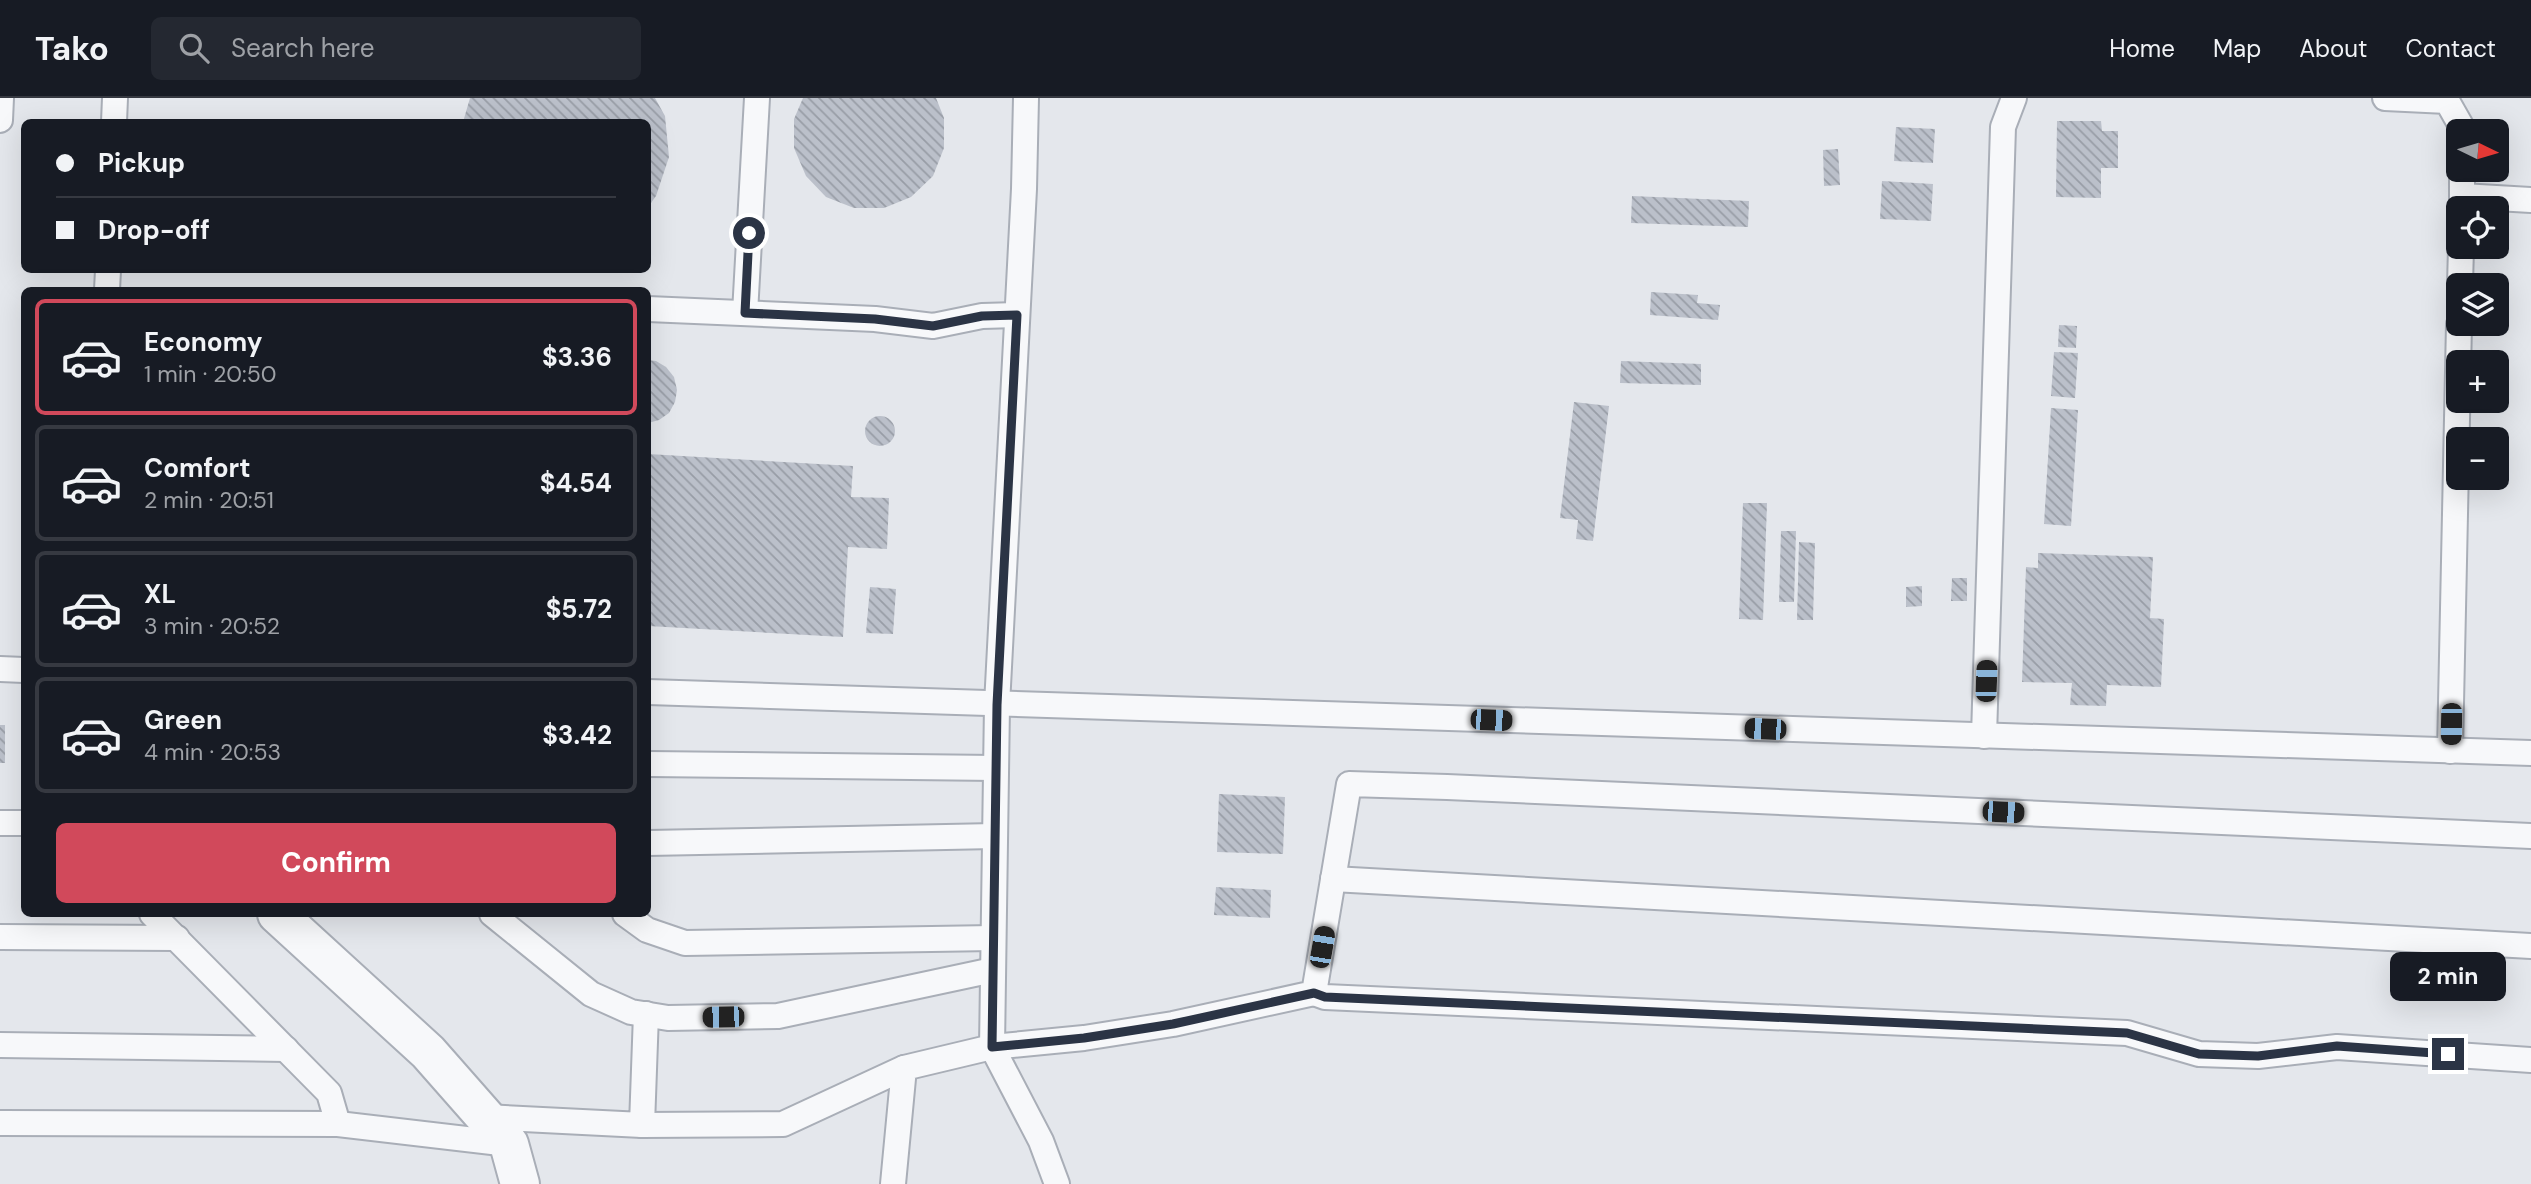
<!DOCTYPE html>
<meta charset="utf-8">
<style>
:root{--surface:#171b24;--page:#242831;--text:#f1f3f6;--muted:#9ea1a6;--line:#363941;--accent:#d1495b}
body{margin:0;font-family:"DM Sans",sans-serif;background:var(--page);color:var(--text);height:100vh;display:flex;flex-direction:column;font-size:26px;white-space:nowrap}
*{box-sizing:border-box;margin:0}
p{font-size:23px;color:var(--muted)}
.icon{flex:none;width:38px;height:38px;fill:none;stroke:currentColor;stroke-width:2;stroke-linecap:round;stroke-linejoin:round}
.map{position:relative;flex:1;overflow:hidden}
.side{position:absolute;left:21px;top:189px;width:630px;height:630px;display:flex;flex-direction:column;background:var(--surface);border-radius:10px;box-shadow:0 7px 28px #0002}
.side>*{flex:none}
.banner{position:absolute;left:21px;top:21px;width:630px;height:154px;border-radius:10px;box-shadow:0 7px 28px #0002;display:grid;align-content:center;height:154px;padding:0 35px;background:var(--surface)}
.needle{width:46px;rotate:95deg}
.controls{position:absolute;left:2446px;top:21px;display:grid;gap:14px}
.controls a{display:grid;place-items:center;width:63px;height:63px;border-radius:10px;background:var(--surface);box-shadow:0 7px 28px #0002;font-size:35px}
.end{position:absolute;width:32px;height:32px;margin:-16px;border:9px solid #2b3445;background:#fff;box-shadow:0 0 0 4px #fff}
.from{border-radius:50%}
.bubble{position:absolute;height:49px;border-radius:10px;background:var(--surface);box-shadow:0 7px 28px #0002;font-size:23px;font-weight:700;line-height:49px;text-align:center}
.car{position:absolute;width:21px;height:42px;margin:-21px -10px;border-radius:9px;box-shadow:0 0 5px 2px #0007;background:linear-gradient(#222 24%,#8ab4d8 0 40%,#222 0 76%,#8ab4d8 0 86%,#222 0)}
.banner b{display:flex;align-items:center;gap:24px;height:66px;font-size:26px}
.banner b+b{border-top:2px solid var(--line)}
.banner i{width:18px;height:18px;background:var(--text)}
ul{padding:12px 0 0;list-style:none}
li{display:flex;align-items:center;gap:21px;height:116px;margin:0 14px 10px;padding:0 21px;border:4px solid var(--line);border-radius:10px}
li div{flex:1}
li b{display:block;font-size:26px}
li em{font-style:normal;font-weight:700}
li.current{border-color:var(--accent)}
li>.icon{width:63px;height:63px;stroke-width:1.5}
.primary-button{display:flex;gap:14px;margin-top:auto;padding:14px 35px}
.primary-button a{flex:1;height:80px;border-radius:10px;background:var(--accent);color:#fff;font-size:28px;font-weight:700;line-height:80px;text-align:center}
header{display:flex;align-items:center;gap:42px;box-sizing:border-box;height:98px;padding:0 35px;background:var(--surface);border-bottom:2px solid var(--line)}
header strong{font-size:33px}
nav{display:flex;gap:38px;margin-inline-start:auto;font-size:24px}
.search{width:490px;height:63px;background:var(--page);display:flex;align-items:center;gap:18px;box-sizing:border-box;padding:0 24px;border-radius:10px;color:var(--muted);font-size:26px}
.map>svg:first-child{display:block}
.building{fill:url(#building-back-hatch)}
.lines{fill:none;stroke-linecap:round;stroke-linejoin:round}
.lane-casing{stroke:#a9aeb7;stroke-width:28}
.street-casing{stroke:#a9aeb7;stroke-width:42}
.lane{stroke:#f7f8fa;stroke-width:24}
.street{stroke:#f7f8fa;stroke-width:38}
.route{stroke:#2b3445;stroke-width:9}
</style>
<header>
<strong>Tako</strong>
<div class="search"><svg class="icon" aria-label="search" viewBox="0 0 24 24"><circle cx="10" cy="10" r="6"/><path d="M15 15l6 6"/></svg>Search here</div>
<nav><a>Home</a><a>Map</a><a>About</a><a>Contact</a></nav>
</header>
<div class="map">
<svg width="2531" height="1086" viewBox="0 0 2531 1086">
<defs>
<pattern id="building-back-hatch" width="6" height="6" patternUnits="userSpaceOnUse" patternTransform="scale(1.75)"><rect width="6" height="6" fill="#bbc0ca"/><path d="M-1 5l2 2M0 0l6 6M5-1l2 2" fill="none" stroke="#989da6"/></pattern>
</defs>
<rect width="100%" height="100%" fill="#e4e7ec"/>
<g class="building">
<path d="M470,0h185l10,18 4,41 -13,39 -8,11v-85h-185z"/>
<path d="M803,0h133l8,20v30l-11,28 -22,21 -27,11h-30l-28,-11 -20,-21 -12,-28v-29z"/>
<path d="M2057,23h44l1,10h16v37h-17v30l-45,-1z"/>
<path d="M1896,29l39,2 -2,34 -39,-2z"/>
<path d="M1838,51l2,36 -16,1 -1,-36z"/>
<path d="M1882,83l51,3 -2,37 -51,-2z"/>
<path d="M1632,98l117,5 -1,26 -117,-4z"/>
<path d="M1651,194l47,3 -1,8 23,2 -2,15 -68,-5z"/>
<path d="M2059,227l18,1 -1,22 -18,-1z"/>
<path d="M2054,254l24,1 -3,45 -24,-2z"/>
<path d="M648,262l8,1 10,6 8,10 3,13 -2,12 -6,11 -10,7 -11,3z"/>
<path d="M1621,263l80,3v21l-81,-2z"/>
<path d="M1574,304l35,4 -16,135 -17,-2 2,-19 -18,-2z"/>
<path d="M2051,310l27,2 -7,116 -27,-2z"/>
<circle cx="880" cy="333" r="15"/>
<path d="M648,356l205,12 -2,31 38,1 -2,51 -39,-2 -5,90 -195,-11z"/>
<path d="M1743,405h24l-4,117 -24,-1z"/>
<path d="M1781,433h15l-2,71h-15z"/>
<path d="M1799,444l16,1 -2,77h-16z"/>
<path d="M2038,455l115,4 -3,61 14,1 -3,68 -54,-2 -1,21 -36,-1 2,-22 -50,-1 4,-115 12,1z"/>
<path d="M1952,480h15v23h-16z"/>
<path d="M1922,488v20l-16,1v-20z"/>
<path d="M870,489l26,2 -3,45 -27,-1z"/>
<rect x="0" y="627" width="5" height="38"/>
<path d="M1219,696l66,3 -2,57 -66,-2z"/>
<path d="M1216,789l55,3 -1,28 -56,-3z"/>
</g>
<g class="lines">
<defs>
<g id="lane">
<path d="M2385,0l62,3 17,30"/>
<path d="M0,22l1,-22"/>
<path d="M114,24l1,-24"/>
<path d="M2462,98l69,4"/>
<path d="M2462,110v-38"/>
<path d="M2460,187l1,-38"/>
<path d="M107,192l1,-20"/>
<path d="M648,211l227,10 58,7 49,-10 35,-1"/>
<path d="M745,215l12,-215"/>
<path d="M0,571l24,1"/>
<path d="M648,594l1883,61"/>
<path d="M1984,638l19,-609 11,-29"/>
<path d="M2450,653l9,-427"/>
<path d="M648,666l347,4"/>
<path d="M0,725h24"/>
<path d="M648,745l347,-7"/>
<path d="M1333,781l1198,67"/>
<path d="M492,816l99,80 40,18 37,6 110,-2 215,-46"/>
<path d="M625,816l22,16 38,13 308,-5"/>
<path d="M0,839l177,1"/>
<path d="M1314,895l11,4 802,36 72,21 59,2 79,-9 194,13"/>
<path d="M0,947l286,4"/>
<path d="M485,1019l157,8 4,-111"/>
<path d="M0,1025l338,1 -9,-31 -177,-179"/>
<path d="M338,1026l171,20"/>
<path d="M642,1027l141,-1 121,-56"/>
<path d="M893,1086l11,-116 88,-21 5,-342 27,-516 2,-91"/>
<path d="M1057,1086l-16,-43 -49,-94 92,-9 89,-14 141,-31 35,-209 98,3 1084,49"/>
</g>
<path id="street" d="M277,816l151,138 81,92 11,40"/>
</defs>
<use href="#lane" class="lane-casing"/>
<use href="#street" class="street-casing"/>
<use href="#lane" class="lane"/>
<use href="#street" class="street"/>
</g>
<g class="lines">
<path class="route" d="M749,135l-4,80 130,6 58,7 49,-10 35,-1 -20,390 -5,342 92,-9 89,-14 141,-31 11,4 802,36 72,21 59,2 79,-10 111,8"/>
</g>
</svg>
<div class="controls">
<a><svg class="needle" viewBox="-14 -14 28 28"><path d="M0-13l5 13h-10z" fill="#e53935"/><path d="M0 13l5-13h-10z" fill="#9ea1a6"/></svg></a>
<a><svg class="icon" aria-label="locate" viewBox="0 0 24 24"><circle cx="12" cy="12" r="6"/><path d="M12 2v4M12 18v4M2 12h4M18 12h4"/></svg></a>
<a><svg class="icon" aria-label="layers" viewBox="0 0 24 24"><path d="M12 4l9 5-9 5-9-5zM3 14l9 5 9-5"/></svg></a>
<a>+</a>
<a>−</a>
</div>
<i class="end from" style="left:749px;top:135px"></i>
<i class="end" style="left:2448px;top:956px"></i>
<div class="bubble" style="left:2390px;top:854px;width:116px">2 min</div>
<i class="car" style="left:1986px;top:583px;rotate:2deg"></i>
<i class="car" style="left:1491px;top:622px;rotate:92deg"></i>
<i class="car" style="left:2451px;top:626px;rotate:181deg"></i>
<i class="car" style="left:1765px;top:631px;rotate:272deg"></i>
<i class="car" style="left:2003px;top:714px;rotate:93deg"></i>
<i class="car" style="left:1322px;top:849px;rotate:10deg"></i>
<i class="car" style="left:723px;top:919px;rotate:269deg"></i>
<div class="banner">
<b><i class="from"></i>Pickup</b>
<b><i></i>Drop-off</b>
</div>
<section class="side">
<ul>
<li class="current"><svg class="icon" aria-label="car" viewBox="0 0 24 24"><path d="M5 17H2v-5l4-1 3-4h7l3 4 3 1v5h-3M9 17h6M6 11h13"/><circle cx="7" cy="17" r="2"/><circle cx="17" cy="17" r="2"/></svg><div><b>Economy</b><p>1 min · 20:50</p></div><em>$3.36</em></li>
<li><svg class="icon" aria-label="car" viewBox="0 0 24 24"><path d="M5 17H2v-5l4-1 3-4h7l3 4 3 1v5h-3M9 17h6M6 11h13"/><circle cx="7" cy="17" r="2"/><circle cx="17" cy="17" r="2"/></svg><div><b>Comfort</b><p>2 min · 20:51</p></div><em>$4.54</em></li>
<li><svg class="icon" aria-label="car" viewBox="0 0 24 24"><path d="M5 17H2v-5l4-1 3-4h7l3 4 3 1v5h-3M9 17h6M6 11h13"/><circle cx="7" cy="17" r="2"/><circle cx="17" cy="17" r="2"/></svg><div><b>XL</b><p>3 min · 20:52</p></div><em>$5.72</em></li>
<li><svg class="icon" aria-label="car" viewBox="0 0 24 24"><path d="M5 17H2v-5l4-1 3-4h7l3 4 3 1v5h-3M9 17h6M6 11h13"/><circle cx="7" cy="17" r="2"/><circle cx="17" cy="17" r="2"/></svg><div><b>Green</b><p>4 min · 20:53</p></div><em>$3.42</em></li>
</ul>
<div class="primary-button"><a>Confirm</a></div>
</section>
</div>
